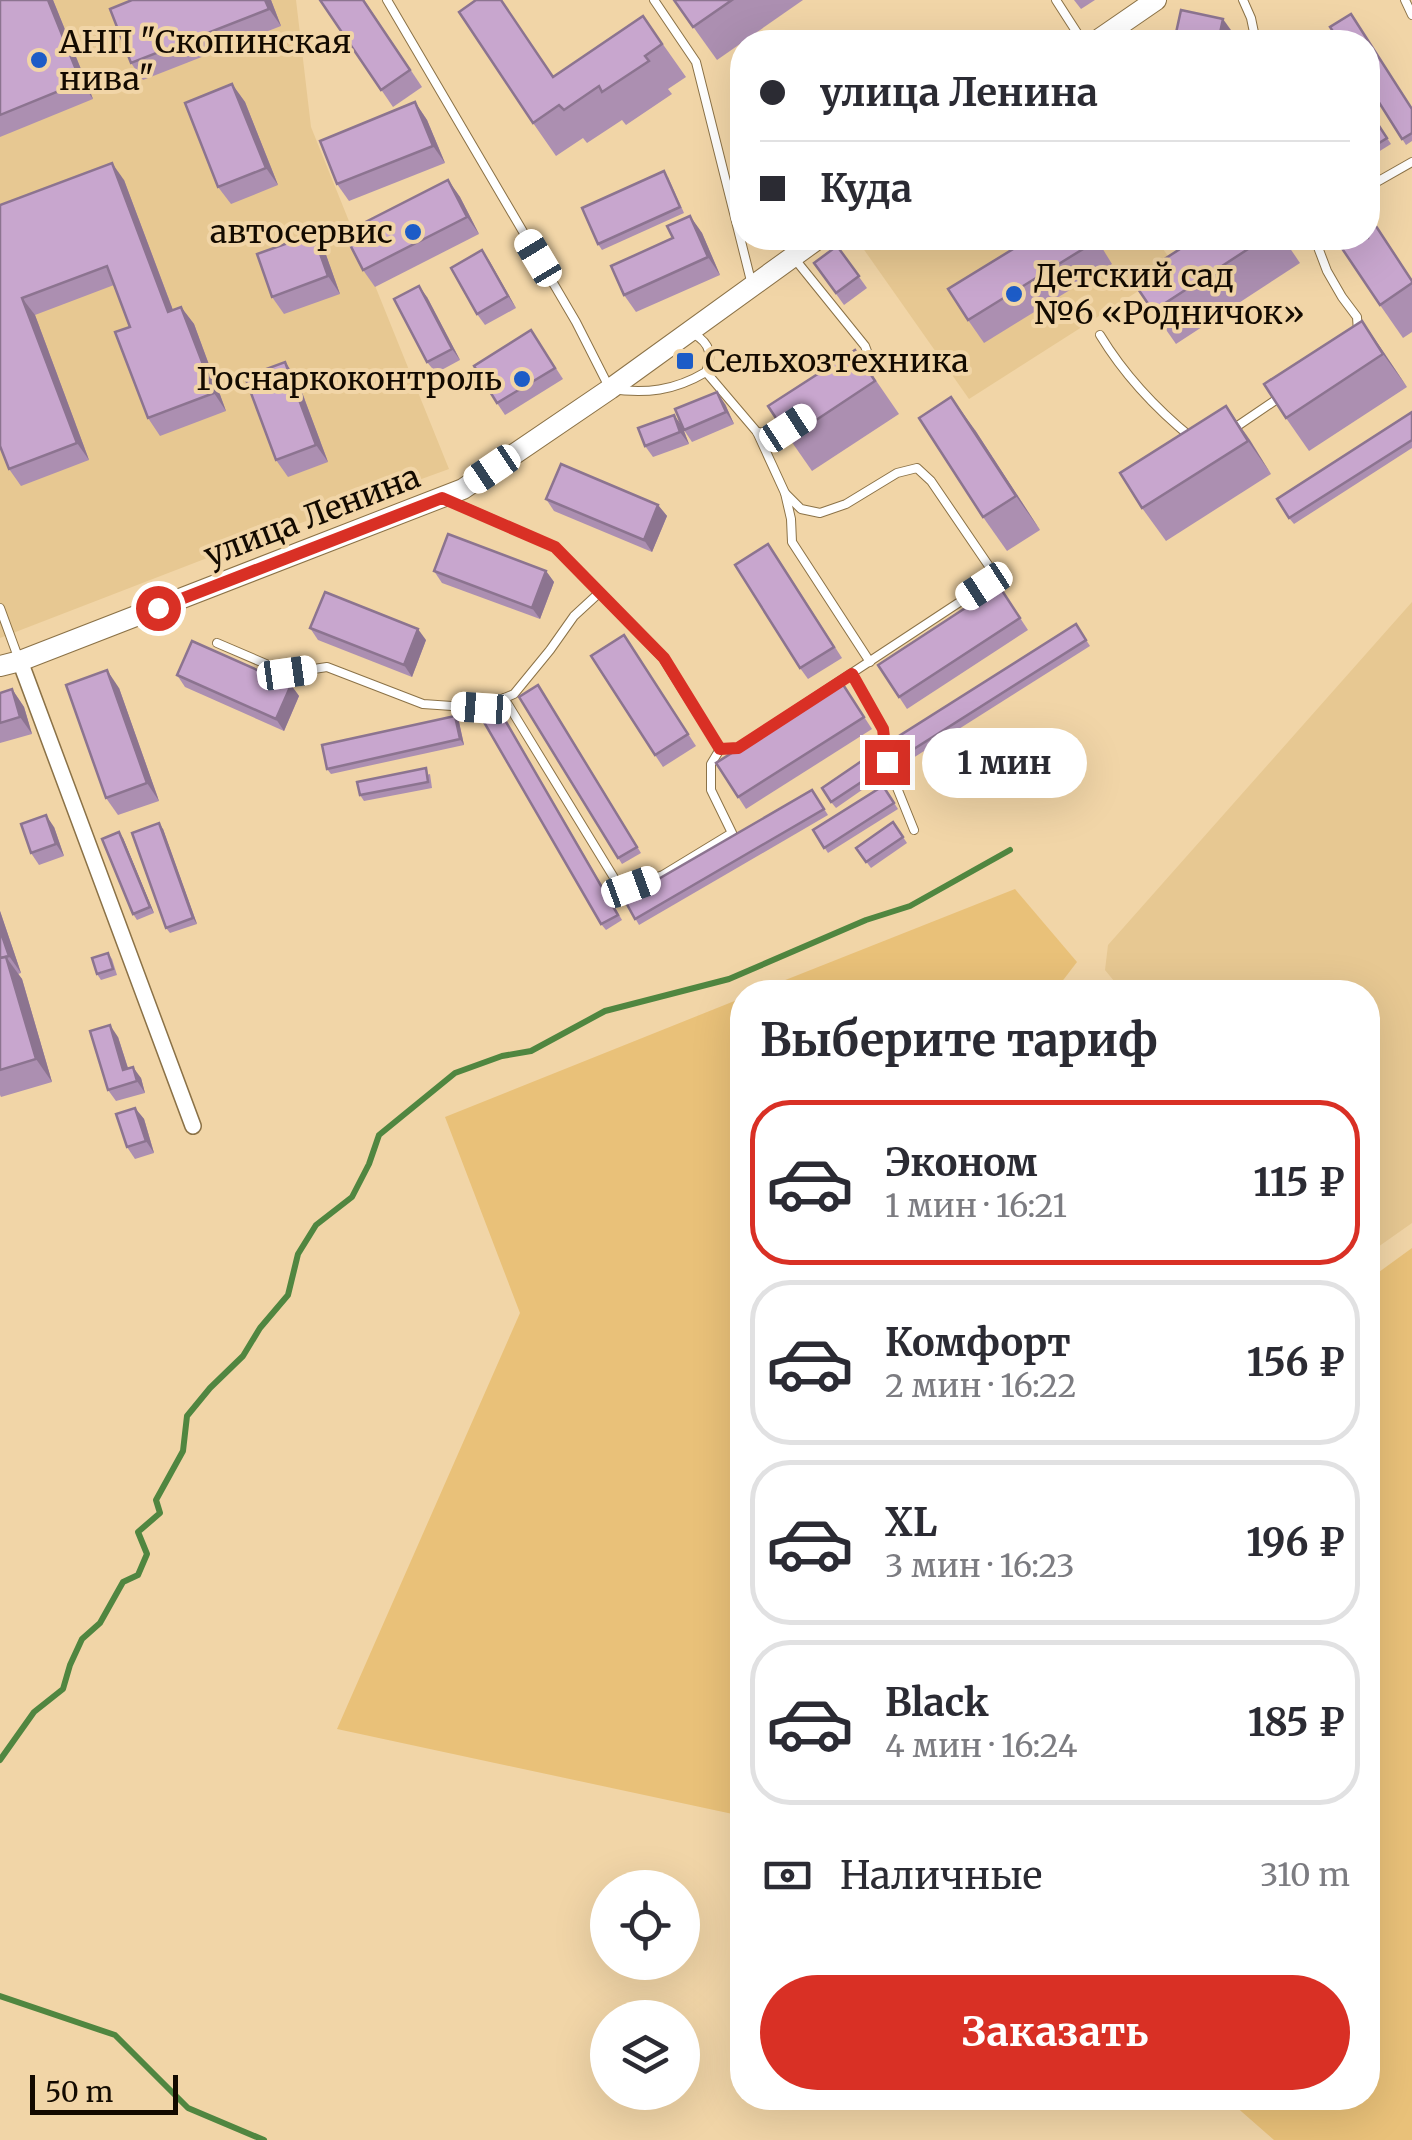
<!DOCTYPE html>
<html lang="ru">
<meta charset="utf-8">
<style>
:root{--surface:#fff;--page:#f2f2f3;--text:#2b2b33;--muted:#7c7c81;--line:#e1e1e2;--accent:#d93025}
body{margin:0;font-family:Merriweather,serif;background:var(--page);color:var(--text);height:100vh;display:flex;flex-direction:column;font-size:38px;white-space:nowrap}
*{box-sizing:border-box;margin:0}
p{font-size:32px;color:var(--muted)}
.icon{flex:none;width:55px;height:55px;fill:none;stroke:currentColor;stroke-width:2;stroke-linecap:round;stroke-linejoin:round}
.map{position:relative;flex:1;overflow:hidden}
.sheet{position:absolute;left:730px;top:980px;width:650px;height:1130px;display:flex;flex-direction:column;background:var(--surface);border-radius:40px;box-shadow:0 10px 40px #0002}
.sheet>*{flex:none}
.hud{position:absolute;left:730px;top:30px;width:650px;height:220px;border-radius:40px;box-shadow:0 10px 40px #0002;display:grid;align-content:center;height:220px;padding:0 30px;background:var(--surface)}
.buttons{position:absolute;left:590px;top:1870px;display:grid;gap:20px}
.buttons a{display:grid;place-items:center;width:110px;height:110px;border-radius:50%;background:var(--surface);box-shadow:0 10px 40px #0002;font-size:50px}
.scale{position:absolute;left:30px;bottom:25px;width:148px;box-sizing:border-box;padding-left:10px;border:5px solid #130a00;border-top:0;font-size:28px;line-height:35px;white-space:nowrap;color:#130a00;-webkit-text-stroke:8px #f1d5a7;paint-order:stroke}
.end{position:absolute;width:45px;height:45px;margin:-22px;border:12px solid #d93025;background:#fff;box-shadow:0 0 0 5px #fff}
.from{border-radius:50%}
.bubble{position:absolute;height:70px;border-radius:35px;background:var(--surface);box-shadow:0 10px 40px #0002;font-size:32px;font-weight:700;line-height:70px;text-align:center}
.car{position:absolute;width:30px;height:60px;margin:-30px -15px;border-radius:12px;box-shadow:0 0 8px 2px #0007;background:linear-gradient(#fff 24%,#345 0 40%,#fff 0 76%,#345 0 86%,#fff 0)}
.hud b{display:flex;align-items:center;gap:35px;height:95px;font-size:38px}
.hud b+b{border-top:2px solid var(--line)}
.hud i{width:25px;height:25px;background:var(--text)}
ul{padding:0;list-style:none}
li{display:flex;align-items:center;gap:30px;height:165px;margin:0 20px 15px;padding:0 10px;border:5px solid var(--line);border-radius:40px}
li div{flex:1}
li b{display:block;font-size:38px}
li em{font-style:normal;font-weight:700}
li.current{border-color:var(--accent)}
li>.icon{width:90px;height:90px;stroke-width:1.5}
h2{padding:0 30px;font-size:45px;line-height:120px}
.pay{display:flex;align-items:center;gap:25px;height:110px;padding:0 30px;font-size:38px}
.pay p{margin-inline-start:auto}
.button{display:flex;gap:20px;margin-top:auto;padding:20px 30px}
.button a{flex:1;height:115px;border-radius:60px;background:var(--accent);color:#fff;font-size:40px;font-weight:700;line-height:115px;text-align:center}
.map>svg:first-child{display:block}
.built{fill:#e7c892}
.green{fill:#e9c179}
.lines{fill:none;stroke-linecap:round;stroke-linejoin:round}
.stream{stroke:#508640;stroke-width:6}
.service-casing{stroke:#8b7247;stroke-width:10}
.minor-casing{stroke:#8b7247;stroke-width:18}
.tertiary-casing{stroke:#8b7247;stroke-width:22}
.service{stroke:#fff;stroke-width:8}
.minor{stroke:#fff;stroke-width:15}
.tertiary{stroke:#fff;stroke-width:20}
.wall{fill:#ac8fb1}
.shaded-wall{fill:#8c7490}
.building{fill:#c8a6ce;stroke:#8c7490;stroke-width:2.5}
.route{stroke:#d93025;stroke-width:12}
.poi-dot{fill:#1d5cc7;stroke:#f1d5a7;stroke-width:4}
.labels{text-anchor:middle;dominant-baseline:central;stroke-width:8;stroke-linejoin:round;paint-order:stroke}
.poi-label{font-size:32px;fill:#130a00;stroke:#f1d5a7;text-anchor:start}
.street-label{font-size:32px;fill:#130a00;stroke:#f1d5a7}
</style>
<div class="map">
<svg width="1412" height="2140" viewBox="0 0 1412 2140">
<rect width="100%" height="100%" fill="#f1d5a7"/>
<g class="built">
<path d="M0,0h296l15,127 138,342 -203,74 -246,95z"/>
<path d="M869,238h286l21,29 -207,132 -109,-155z"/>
<path d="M1412,602v621l-44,31v-262h-245l-18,-22 3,-25z"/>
</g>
<g class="green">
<path d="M1015,889l62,73 -23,30h-299z"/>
<path d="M742,998v818l-405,-87 183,-416 -75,-196z"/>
<path d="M1412,1248v892h-138l-48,-42h142v-818z"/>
</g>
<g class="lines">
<g class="stream">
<path d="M0,1760l34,-48 29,-23 7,-24 12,-26 18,-16 23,-41 15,-7 9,-21 -9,-22 22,-19 -4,-13 27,-49 4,-35 23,-28 33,-32 17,-28 28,-33 10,-41 18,-29 36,-28 17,-33 10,-29 76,-62 47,-17 29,-5 74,-40 124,-32 137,-59 44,-14 100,-56"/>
<path d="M0,1996l115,39 73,73 76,32"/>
</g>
<defs>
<g id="service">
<path d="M387,0l189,322 34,67c36,5 64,2 96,-17 6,-17 5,-28 -12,-38"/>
<path d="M654,0l42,62 55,219"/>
<path d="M1056,0l27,42"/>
<path d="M1243,0l8,18 5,24"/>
<path d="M1405,0l7,15"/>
<path d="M1368,187l44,-25"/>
<path d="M1317,238l-1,4 11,29 15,26 15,20 1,15"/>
<path d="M794,258l71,88 7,19 -7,11"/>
<path d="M1100,335c25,41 55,73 92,103"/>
<path d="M706,372l51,60 28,61 6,26 1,23 78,120"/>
<path d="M1233,429l50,-34"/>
<path d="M757,432l14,1 20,-7"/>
<path d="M446,499l109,48 108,111 57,91 18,-1 246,-162 9,-14 -62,-91 -14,-13 -20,5 -51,31 -26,9 -19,-4 -16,-16"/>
<path d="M0,608l18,49"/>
<path d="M217,643l70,30 40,-6 96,37 58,4 33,-14 36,-44 24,-34 25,-23"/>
<path d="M852,674l31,55 4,34 27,67"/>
<path d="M504,698l112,183 15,6 32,-12 69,-42 -21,-43v-26l9,-15"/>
</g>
<path id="minor" d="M20,661l173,465"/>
<g id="tertiary">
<path d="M1095,42l61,-42"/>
<path d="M0,666l20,-5 443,-172 147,-100 209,-151"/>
</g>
</defs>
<use href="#service" class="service-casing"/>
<use href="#minor" class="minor-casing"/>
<use href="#tertiary" class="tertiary-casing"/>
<use href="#service" class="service"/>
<use href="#minor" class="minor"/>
<use href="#tertiary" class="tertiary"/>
</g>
<g class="wall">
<path d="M0,0h53l40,99 -93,38z"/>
<path d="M132,0h139l10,26 -138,54 -12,-17z"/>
<path d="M320,0h44l58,87 -29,20z"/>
<path d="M674,0h129l-86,60z"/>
<path d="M1074,0h21l-14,9z"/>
<path d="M643,16l43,61 -18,12 4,5 -46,31 -4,-5 -35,23 -4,-5 -27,18 -23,-33z"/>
<path d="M232,84l13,18 33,83 -47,19 -13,-17z"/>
<path d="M1368,85l44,24v32l-6,4z"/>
<path d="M415,102l12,18 18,43 -96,38 -12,-17z"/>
<path d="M1368,109l23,35 -16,10 -7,-11z"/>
<path d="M668,177l16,36 -82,37 -4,-6z"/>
<path d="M124,180l49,130 8,-3 13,17 32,87 -66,25 -12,-18 -18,-91 -16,-42 -79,30 54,145 -68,26 -12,-17 -9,-264z"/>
<path d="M448,180l12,17 19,37 -104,53 -12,-17z"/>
<path d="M1368,213l44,67v52l-9,6 -23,-33 -12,-67z"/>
<path d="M690,216l12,17 18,42 -84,37 -12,-17 49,-57z"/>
<path d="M1031,238h65l16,26 -128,79 -16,-23z"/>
<path d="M1197,238h86l17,25 -124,81 -23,-33z"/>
<path d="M837,246l30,42 -23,17 -30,-42z"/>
<path d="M482,250l34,58 -31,17 -8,-11z"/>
<path d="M325,252l15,42 -56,20 -12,-17z"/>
<path d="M427,297l33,63 -24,13 -9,-11z"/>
<path d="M1362,321l45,66 -98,64 -23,-33z"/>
<path d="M531,330l32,49 -58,36 -8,-12z"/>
<path d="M855,350l44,64 -87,57 -23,-33z"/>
<path d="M285,362l12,17 31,83 -40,15 -12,-17z"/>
<path d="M725,404l9,20 -42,18 -8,-12z"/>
<path d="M1226,406l45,68 -105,67 -24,-33z"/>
<path d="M1412,412v36l-118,76 -5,-6z"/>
<path d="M674,415l8,11 7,18 -36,13 -8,-11z"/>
<path d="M975,430l65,100 -33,21 -24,-34z"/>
<path d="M546,499l112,6 9,11 -15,36 -98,-41z"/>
<path d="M776,555l66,103 -34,21 -8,-11z"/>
<path d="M434,571h112l8,11 -14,37 -98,-36z"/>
<path d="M999,586l29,44 -121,79 -29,-44z"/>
<path d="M1076,624l14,22 -188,119 -14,-22z"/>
<path d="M310,628l116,12 -14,37 -94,-37z"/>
<path d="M624,635l72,111 -33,21 -8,-12z"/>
<path d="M177,675l114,10 8,11 -15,35 -99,-44z"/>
<path d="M842,683l30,46 -126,80 -30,-46z"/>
<path d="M538,685l103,168 -19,11 -103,-167z"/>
<path d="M119,688l40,113 -41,14 -12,-17z"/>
<path d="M12,689l12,18 8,27 -32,9v-50z"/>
<path d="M502,714l120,206 -16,10 -5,-6z"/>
<path d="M455,716l4,6 5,23 -133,29 -4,-5z"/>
<path d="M869,756l13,20 -46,32 -5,-6z"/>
<path d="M430,774l2,14 -68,13 -4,-6z"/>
<path d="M883,786l15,23 -70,44 -15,-23z"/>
<path d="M812,790l16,25 -189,110 -15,-26z"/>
<path d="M893,822l14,21 -36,25 -15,-20z"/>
<path d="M54,827l10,29 -25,9 -8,-12z"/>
<path d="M163,829l34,95 -27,9 -4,-5z"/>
<path d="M123,838l31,75 -17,7 -4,-6z"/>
<path d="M0,911l21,62 -3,1 4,5 30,103 -51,15 -1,-2z"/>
<path d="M108,953l4,6 5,16 -16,5 -4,-6z"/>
<path d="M118,1037l10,31 13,10 4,15 -29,8 -8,-11z"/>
<path d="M135,1108l9,11 10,34 -19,6 -8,-12z"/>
</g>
<g class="shaded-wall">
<path d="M48,0h5l40,99 -12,-17z"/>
<path d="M265,0h6l10,26 -12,-17z"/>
<path d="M1223,19l13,18 -2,5h-16z"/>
<path d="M232,84l13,18 33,83 -12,-17z"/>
<path d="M415,102l12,18 18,43 -12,-17z"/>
<path d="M112,163l12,17 56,149 -12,-17z"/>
<path d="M448,180l12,17 19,37 -12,-17z"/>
<path d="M690,216l12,17 18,42 -12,-18z"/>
<path d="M313,234l12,18 15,42 -12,-18z"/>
<path d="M482,250l8,12 26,46 -8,-12z"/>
<path d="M419,286l8,11 33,63 -8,-11z"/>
<path d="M22,298l13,17 54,145 -12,-17z"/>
<path d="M181,307l13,17 32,87 -12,-18z"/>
<path d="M1362,321l23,33 22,33 -24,-33z"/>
<path d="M285,362l12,17 31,83 -12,-17z"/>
<path d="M717,392l8,12 9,20 -8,-12z"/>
<path d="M951,397l24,33 65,100 -24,-34z"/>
<path d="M1226,406l24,34 21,34 -23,-33z"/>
<path d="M674,415l8,11 7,18 -9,-12z"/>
<path d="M658,505l9,11 -15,36 -8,-12z"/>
<path d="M546,571l8,11 -14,37 -8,-11z"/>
<path d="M418,629l8,11 -14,37 -8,-12z"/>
<path d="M107,670l12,18 40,113 -12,-18z"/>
<path d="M291,685l8,11 -15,35 -8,-12z"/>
<path d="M12,689l12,18 8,27 -12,-17z"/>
<path d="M455,716l4,6 5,23 -4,-6z"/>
<path d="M46,815l8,12 10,29 -8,-12z"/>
<path d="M159,823l4,6 34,95 -4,-6z"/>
<path d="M119,832l4,6 31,75 -4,-6z"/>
<path d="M0,911l21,62 -12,-17 -9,-26z"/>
<path d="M6,957l16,22 30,103 -16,-23z"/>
<path d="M110,1025l8,12 14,44 -9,-11z"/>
<path d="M133,1067l8,11 4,15 -8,-12z"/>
<path d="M135,1108l9,11 10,34 -8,-12z"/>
</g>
<g class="building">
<path d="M0,0h48l33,82 -81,33z"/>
<path d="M132,0h133l4,9 -138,54 -21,-54z"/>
<path d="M320,0h43l47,70 -29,20z"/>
<path d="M476,0h25l52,77 90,-61 19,28 -17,12 4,5 -47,31 -3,-6 -35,24 -5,-5 -26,18 -74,-111z"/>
<path d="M674,0h58l-39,27z"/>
<path d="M1181,10l42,9 -5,23h-44z"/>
<path d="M1351,14l61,95v24l-10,6 -34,-54v-43h-28l-10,-15z"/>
<path d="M232,84l34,84 -48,19 -33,-84z"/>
<path d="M415,102l18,44 -96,38 -17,-43z"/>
<path d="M1368,109l19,29 -16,10 -3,-5z"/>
<path d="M112,163l56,149 13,-5 33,86 -66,25 -33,-86 15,-5 -23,-61 -85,32 55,145 -68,26 -9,-23v-241z"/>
<path d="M664,171l16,36 -82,37 -16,-36z"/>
<path d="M448,180l19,37 -104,53 -19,-37z"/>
<path d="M1368,214l44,67v2l-32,22 -45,-67h33z"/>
<path d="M690,216l18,41 -84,38 -13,-29 62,-28 -6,-12z"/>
<path d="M313,234l15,42 -56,21 -15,-43z"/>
<path d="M1031,238h63l2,3 -128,79 -20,-31z"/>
<path d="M1197,238h68l-112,73 -21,-31z"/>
<path d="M837,246l22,30 -23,17 -22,-30z"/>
<path d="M482,250l26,46 -31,18 -26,-46z"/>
<path d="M419,286l33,63 -25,13 -33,-63z"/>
<path d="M1362,321l21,33 -97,64 -22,-34z"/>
<path d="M531,330l24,38 -58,35 -23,-37z"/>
<path d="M855,350l20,31 -86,57 -21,-32z"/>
<path d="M285,362l31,83 -40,15 -31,-83z"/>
<path d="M717,392l9,20 -42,18 -9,-21z"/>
<path d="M951,397l65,99 -33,21 -64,-99z"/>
<path d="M1226,406l22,35 -106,67 -22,-35z"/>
<path d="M1412,412v28l-123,78 -12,-19z"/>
<path d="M674,415l6,17 -35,14 -7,-18z"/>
<path d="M561,464l97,41 -14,35 -98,-41z"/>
<path d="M448,534l98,37 -14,37 -98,-37z"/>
<path d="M768,544l66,103 -34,21 -65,-103z"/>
<path d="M999,586l21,32 -121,79 -21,-32z"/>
<path d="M325,592l93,37 -14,36 -94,-37z"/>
<path d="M1076,624l10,16 -188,119 -10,-16z"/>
<path d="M624,635l64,99 -33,21 -64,-99z"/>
<path d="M192,641l99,44 -15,34 -99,-44z"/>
<path d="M107,670l40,113 -41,15 -40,-113z"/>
<path d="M842,683l22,34 -126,80 -22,-34z"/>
<path d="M538,685l99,162 -19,11 -99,-161z"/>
<path d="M12,689l8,28 -20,6v-30z"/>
<path d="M498,708l120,207 -17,9 -120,-207z"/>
<path d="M455,716l5,23 -133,30 -5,-24z"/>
<path d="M869,756l9,15 -47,31 -9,-14z"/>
<path d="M426,768l2,14 -68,13 -3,-13z"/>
<path d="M883,786l11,17 -70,45 -11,-18z"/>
<path d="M812,790l12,19 -189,110 -11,-20z"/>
<path d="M46,815l10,29 -25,9 -10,-29z"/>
<path d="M893,822l10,15 -37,25 -10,-14z"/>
<path d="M159,823l34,95 -27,10 -34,-95z"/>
<path d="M119,832l31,75 -17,7 -31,-75z"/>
<path d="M0,930l9,26 -9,2z"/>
<path d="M108,953l5,16 -16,5 -5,-16z"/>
<path d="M6,957l30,102 -36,11v-112z"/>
<path d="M110,1025l13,45 10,-3 4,14 -29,9 -18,-59z"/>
<path d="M135,1108l11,33 -19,6 -11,-33z"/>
</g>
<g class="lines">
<path class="route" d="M158,608l284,-110 113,49 109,111 56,91 18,-1 114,-74 31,55 4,33"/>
</g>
<g class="poi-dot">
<circle cx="39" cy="60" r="10"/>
<circle cx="413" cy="232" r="10"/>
<circle cx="1014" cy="294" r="10"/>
<rect x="675" y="351" width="20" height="20" rx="5"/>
<circle cx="522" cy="379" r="10"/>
</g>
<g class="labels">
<g class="poi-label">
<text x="59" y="42">АНП "Скопинская<tspan x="59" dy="37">нива"</tspan></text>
<text x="393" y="232" text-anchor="end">автосервис</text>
<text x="1034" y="276">Детский сад<tspan x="1034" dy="37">№6 «Родничок»</tspan></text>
<text x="705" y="361">Сельхозтехника</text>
<text x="502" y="379" text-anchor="end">Госнаркоконтроль</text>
</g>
<g class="street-label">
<text transform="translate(312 516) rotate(-21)">улица Ленина</text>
</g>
</g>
</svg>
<div class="buttons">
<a><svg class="icon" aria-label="locate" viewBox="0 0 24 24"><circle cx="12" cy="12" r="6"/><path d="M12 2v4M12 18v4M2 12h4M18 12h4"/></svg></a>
<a><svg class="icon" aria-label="layers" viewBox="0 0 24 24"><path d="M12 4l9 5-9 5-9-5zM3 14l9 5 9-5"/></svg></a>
</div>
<div class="scale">50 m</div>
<i class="end from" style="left:158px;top:608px"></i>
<i class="end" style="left:887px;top:762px"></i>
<div class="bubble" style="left:922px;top:728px;width:165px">1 мин</div>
<i class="car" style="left:538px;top:258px;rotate:329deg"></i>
<i class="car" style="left:788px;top:428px;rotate:57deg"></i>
<i class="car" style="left:492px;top:469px;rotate:236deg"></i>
<i class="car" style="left:984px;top:586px;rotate:237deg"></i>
<i class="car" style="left:287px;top:673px;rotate:82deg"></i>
<i class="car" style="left:481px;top:708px;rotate:274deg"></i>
<i class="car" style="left:631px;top:887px;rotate:70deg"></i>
<div class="hud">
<b><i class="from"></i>улица Ленина</b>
<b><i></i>Куда</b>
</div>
<section class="sheet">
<h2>Выберите тариф</h2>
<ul>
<li class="current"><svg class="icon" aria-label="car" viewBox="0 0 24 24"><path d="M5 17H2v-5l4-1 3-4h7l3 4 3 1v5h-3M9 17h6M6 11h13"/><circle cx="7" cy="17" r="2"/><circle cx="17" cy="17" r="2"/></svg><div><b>Эконом</b><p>1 мин · 16:21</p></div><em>115 ₽</em></li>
<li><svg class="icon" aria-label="car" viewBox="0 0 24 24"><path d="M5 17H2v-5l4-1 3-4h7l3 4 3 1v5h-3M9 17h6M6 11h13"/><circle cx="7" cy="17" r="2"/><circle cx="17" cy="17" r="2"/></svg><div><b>Комфорт</b><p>2 мин · 16:22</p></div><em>156 ₽</em></li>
<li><svg class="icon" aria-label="car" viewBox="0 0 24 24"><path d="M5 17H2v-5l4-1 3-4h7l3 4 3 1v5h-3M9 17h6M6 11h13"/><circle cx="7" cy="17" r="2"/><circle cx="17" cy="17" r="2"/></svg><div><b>XL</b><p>3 мин · 16:23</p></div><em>196 ₽</em></li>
<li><svg class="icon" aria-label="car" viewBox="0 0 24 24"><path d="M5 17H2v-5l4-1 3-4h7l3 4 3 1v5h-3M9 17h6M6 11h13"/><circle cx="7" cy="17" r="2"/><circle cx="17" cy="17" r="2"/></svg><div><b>Black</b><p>4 мин · 16:24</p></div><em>185 ₽</em></li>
</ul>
<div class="pay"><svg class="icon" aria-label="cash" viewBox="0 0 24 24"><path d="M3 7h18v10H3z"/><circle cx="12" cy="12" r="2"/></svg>Наличные<p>310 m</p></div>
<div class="button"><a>Заказать</a></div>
</section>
</div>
